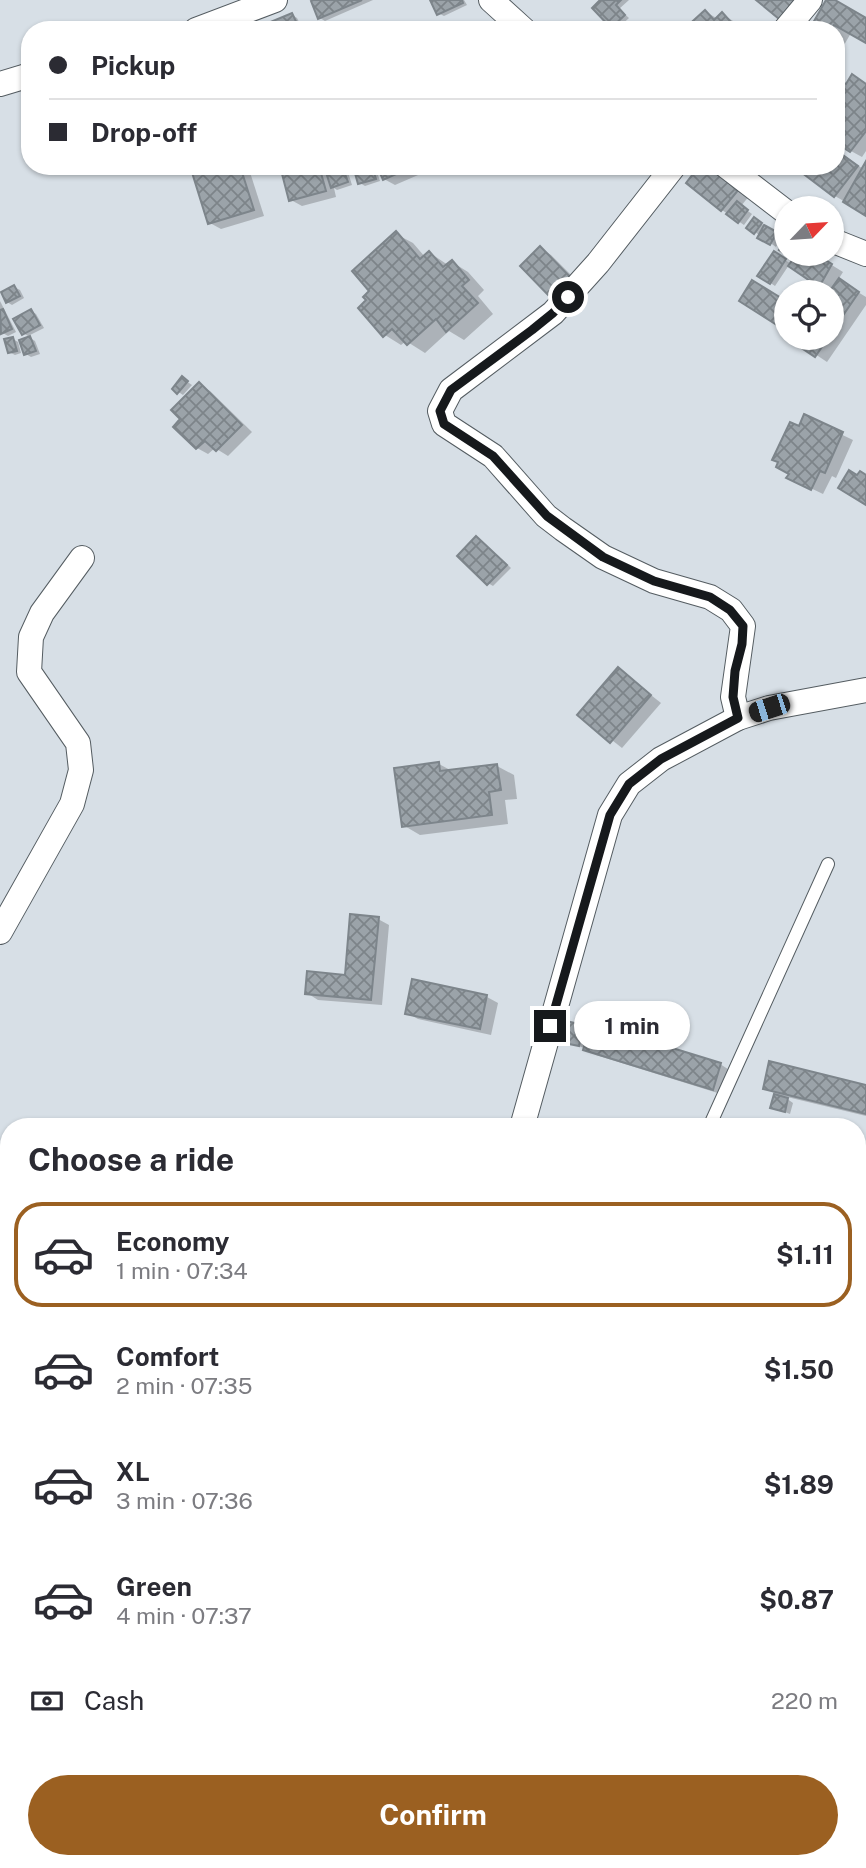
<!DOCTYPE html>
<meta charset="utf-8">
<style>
:root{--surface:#fff;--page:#f7f7f7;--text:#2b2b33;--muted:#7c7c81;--line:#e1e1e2;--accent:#9b6021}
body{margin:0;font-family:"Public Sans",sans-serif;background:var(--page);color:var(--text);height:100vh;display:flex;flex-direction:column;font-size:26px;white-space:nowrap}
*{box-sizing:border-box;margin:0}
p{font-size:23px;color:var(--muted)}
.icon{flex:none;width:38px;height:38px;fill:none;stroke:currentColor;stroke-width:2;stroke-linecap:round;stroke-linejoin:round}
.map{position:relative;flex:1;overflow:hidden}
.panel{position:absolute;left:0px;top:1118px;width:866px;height:751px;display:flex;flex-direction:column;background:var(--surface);border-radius:28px 28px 0 0;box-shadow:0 2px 5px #0004}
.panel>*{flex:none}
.hud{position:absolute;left:21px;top:21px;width:824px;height:154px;border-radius:28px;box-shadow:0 2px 5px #0004;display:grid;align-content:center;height:154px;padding:0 28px;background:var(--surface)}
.needle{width:46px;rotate:65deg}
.controls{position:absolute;left:774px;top:196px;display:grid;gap:14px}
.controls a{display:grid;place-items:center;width:70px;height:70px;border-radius:50%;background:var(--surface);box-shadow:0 2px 5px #0004;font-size:35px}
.end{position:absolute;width:32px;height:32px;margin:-16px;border:9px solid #16191c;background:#fff;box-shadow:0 0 0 4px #fff}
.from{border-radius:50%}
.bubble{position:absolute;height:49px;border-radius:24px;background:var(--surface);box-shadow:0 2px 5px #0004;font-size:23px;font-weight:700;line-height:49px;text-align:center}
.car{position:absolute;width:21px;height:42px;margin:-21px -10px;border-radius:9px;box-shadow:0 0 5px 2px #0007;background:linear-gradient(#222 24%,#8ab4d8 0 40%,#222 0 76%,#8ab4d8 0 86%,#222 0)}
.hud b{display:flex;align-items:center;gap:24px;height:66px;font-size:26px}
.hud b+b{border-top:2px solid var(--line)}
.hud i{width:18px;height:18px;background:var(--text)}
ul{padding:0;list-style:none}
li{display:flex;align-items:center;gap:21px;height:105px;margin:0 14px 10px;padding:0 14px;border:4px solid transparent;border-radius:28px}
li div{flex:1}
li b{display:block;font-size:26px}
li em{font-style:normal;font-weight:700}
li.on{border-color:var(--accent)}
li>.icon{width:63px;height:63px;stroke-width:1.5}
h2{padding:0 28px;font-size:32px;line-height:84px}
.pay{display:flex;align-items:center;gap:18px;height:77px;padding:0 28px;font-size:26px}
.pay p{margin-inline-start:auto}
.cta{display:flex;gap:14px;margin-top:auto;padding:14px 28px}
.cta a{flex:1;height:80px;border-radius:42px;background:var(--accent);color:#fff;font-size:28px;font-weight:700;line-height:80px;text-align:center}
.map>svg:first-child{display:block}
.shadow{fill:#0003}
.building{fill:url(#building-cross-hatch);stroke:#7d858b;stroke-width:2}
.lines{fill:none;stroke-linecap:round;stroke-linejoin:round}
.lane-casing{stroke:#545c61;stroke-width:14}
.street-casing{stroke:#545c61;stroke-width:26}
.highway-casing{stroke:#fff;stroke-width:40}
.lane{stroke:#fff;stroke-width:12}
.street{stroke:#fff;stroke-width:24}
.highway{stroke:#f1c6a1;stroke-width:38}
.route{stroke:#16191c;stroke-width:9}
</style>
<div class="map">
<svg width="866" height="1868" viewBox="0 0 866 1868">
<defs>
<pattern id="building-cross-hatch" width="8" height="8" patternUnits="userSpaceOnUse" patternTransform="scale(1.75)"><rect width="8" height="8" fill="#9ba3a9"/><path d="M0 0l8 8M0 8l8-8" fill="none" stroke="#7d8489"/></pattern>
</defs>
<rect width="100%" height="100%" fill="#d7dfe6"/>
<g class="shadow">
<path d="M318,0h55l-48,21 -5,-3z"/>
<path d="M432,0h32l3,5 -23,11 -6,-3z"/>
<path d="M603,0h26l-10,9 10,9 -12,11 -5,-3z"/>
<path d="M828,0h4l34,20v21l-15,-8 -15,26v-29h-25z"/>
<path d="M706,12l12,7 4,-5 11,7 8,9h-55z"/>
<path d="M292,15l5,3 6,12h-30z"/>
<path d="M866,84v67l-4,6 -11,-6 -4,-65z"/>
<path d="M836,149l27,20 3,-4v49l-31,-18 -40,-30h41z"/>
<path d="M192,166h56l16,50 -43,13 -11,-6z"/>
<path d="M277,166h69l6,19 -15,5 -3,-2 2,9 -34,9 -11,-6 -8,-28z"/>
<path d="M355,166h20l5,15 -15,5 -5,-3z"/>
<path d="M379,166h60l-44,19 -11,-6z"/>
<path d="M713,166l37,29 -9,11 11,8 -8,11 -22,-15z"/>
<path d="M759,222l22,15 -5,10 -28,-20z"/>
<path d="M396,234l17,9 12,14 5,-4 18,12 4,-3 16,10 16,18 -6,6 15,18 -29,26 -15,-9 -24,22 -19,-12 -5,4 -16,-10 -16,-35z"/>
<path d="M540,248l11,7 33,33 -17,18z"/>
<path d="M775,253l16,11 4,-6 -7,-4h26l29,18 -5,8 28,17v8l-39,57 -30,-20 3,-4h31v-46l-42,-27 -14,21 -15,-10z"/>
<path d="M14,287l6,3 4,8 -12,7 -5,-3z"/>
<path d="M0,301l16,31 -8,4 -5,-3 -3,-6z"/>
<path d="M31,311l5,3 8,14 -16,8 -5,-3z"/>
<path d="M30,338l5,3 5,13 -9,3 -5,-3z"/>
<path d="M13,339l5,3 3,11 -6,2 -6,-3z"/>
<path d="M183,379l9,6 -9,10 -9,-6z"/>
<path d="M199,385l11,6 42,41 -24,24 -13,-8 -7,6 -11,-6 -21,-21 7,-8z"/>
<path d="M805,417l48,23 -17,38 -4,-2 -9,18 -23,-11 -10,-9 9,-46z"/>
<path d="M477,538l34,30 -18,18 -5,-3z"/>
<path d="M618,669l43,34 -39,45 -42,-33z"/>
<path d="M439,764l13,7 45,-5 17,9 3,24 -12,1 3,24 -88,11 -17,-10z"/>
<path d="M378,919l11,6 -7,80 -64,-5 -11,-7 39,-16z"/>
<path d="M487,997l11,6 -7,32 -73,-16 -11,-6z"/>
<path d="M582,1026l8,5 130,33 11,7 -7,24 -128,-40 -11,-7 -29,-8z"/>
<path d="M866,1087v29l-83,-20 10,7 -3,11 -18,-7 4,-13 -11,-6z"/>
</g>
<g class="building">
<path d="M313,0h49l-44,19 -7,-18z"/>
<path d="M430,0h32l1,3 -26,12z"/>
<path d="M600,0h21l-5,5 9,10 -14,13 -19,-20z"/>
<path d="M756,0h46l-18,23z"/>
<path d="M826,0h9l31,18v25l-32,-18 -3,5h-22z"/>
<path d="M705,10l9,10 8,-8 16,18h-55z"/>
<path d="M292,13l8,17h-29l-3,-7z"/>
<path d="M852,74l14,10v47l-16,21 -14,-9v-65l10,6z"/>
<path d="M836,150l22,16 -24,31 -41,-31h43z"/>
<path d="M866,161v55l-23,-14z"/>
<path d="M190,166h50l14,44 -46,14z"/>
<path d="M296,166h23l7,25 -37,10 -8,-31z"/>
<path d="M324,166h18l6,16 -17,6z"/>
<path d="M353,166h19l4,13 -18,5z"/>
<path d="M377,166h37l-31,14z"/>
<path d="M699,166h14l27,22 -19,23 -35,-28z"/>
<path d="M737,201l11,9 -10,13 -12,-9z"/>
<path d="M754,217l8,6 -8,11 -8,-6z"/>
<path d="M764,225l13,7 -7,13 -13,-7z"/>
<path d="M396,231l24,28 9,-8 14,16 9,-7 17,20 -7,6 16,17 -32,29 -10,-13 -29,26 -15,-16 -9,8 -25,-29 8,-8 -3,-3 6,-6 -17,-20z"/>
<path d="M786,240v14h30l16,10 -13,23 -31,-21 5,-7 -14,-9z"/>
<path d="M540,246l34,35 -20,20 -34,-35z"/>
<path d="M774,251l12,8 -16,25 -13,-8z"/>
<path d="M839,278l20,14 -28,41v-41h-2z"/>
<path d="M752,280l34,21v24l-3,4 -44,-28z"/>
<path d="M14,285l6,11 -14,7 -5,-11z"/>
<path d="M3,309l9,20 -11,5 -1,-24z"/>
<path d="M31,309l9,16 -18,10 -9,-16z"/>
<path d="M30,336l6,15 -12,4 -5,-15z"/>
<path d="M13,337l4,14 -9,2 -4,-14z"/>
<path d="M798,338h30l-13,19 -21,-14z"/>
<path d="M182,376l6,5 -11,13 -5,-5z"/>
<path d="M199,382l43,43 -26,26 -11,-10 -9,8 -23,-22 7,-8 -9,-9z"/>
<path d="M804,414l39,18 -18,41 -5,-2 -9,19 -25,-12 3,-4 -13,-7 2,-5 -6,-2 18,-38 9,4z"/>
<path d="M849,470l8,5 3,-4 6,4v30l-28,-17z"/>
<path d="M476,536l31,29 -20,20 -30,-29z"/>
<path d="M618,667l33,28 -41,48 -33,-28z"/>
<path d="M439,762l1,9 57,-7 4,26 -12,2 3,23 -90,12 -8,-59z"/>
<path d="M350,914l29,3 -8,83 -66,-6 2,-23 38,4z"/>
<path d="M412,979l75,16 -7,34 -75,-15z"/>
<path d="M558,1019l25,6 -4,21 -25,-5z"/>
<path d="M591,1023l130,40 -8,27 -130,-40z"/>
<path d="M769,1061l97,24v29l-103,-25z"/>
<path d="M774,1094l14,4 -3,14 -15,-4z"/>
</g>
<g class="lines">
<defs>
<path id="lane" d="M709,1127l119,-263"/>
<g id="street">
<path d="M491,0l33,30"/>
<path d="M196,30l79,-30"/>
<path d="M785,30l25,-30"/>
<path d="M0,84l30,-9"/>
<path d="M674,166l-76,97 -45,50 -102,77 -11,21 4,13 49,32 53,60 17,13 40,28 51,24 56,16 21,13 12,16 -10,71 5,21"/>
<path d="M726,166l60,46"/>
<path d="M831,240l35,14"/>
<path d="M0,932l72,-128 9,-34 -3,-27 -49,-71 2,-35 11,-24 40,-55"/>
<path d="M522,1127l88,-312 19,-31 32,-25 77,-41 31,-10 97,-18"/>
<path d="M0,1545l9,11"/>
<path d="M180,1860l4,8"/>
<path d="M245,1868l2,-8"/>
</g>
<g id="highway">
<path d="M0,1299l9,3"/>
<path d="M858,1476l8,1"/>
</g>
</defs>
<use href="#lane" class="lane-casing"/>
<use href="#street" class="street-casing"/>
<use href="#highway" class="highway-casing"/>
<use href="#lane" class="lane"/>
<use href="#street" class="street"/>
<use href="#highway" class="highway"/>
</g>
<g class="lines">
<path class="route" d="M550,1026l60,-211 19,-31 32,-25 77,-41 -5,-21 2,-26 7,-27 1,-18 -13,-16 -20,-13 -56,-16 -51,-24 -56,-41 -54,-60 -49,-32 -4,-13 11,-21 81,-60 21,-17 15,-16"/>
</g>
</svg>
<div class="controls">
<a><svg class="needle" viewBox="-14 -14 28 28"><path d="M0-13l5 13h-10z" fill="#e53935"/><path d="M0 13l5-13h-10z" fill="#7c7c81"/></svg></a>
<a><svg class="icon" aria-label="locate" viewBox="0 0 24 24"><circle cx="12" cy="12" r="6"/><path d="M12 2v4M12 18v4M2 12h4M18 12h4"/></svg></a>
</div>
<i class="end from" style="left:568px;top:297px"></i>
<i class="end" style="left:550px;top:1026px"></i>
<div class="bubble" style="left:574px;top:1001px;width:116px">1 min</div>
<i class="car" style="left:769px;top:708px;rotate:252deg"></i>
<div class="hud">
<b><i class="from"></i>Pickup</b>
<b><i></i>Drop-off</b>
</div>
<section class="panel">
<h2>Choose a ride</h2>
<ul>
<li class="on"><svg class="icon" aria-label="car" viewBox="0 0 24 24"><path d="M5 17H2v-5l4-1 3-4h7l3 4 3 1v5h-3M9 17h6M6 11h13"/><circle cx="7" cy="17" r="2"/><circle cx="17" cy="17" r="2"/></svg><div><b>Economy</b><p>1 min · 07:34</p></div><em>$1.11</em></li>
<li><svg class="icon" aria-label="car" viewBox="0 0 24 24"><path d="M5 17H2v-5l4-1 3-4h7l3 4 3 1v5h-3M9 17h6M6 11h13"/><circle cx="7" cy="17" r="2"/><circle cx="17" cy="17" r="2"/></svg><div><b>Comfort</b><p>2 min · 07:35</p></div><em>$1.50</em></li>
<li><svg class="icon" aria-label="car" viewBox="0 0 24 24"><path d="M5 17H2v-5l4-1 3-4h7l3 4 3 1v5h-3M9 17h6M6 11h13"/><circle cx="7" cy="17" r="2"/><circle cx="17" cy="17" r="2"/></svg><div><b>XL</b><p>3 min · 07:36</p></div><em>$1.89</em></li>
<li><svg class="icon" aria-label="car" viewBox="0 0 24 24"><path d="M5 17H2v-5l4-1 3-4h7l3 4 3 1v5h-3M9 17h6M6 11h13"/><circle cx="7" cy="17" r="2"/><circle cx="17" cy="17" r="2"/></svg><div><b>Green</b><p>4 min · 07:37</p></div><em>$0.87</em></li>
</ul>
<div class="pay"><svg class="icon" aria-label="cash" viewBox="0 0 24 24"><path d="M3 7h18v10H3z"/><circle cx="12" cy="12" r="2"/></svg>Cash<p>220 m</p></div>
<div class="cta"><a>Confirm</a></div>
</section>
</div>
